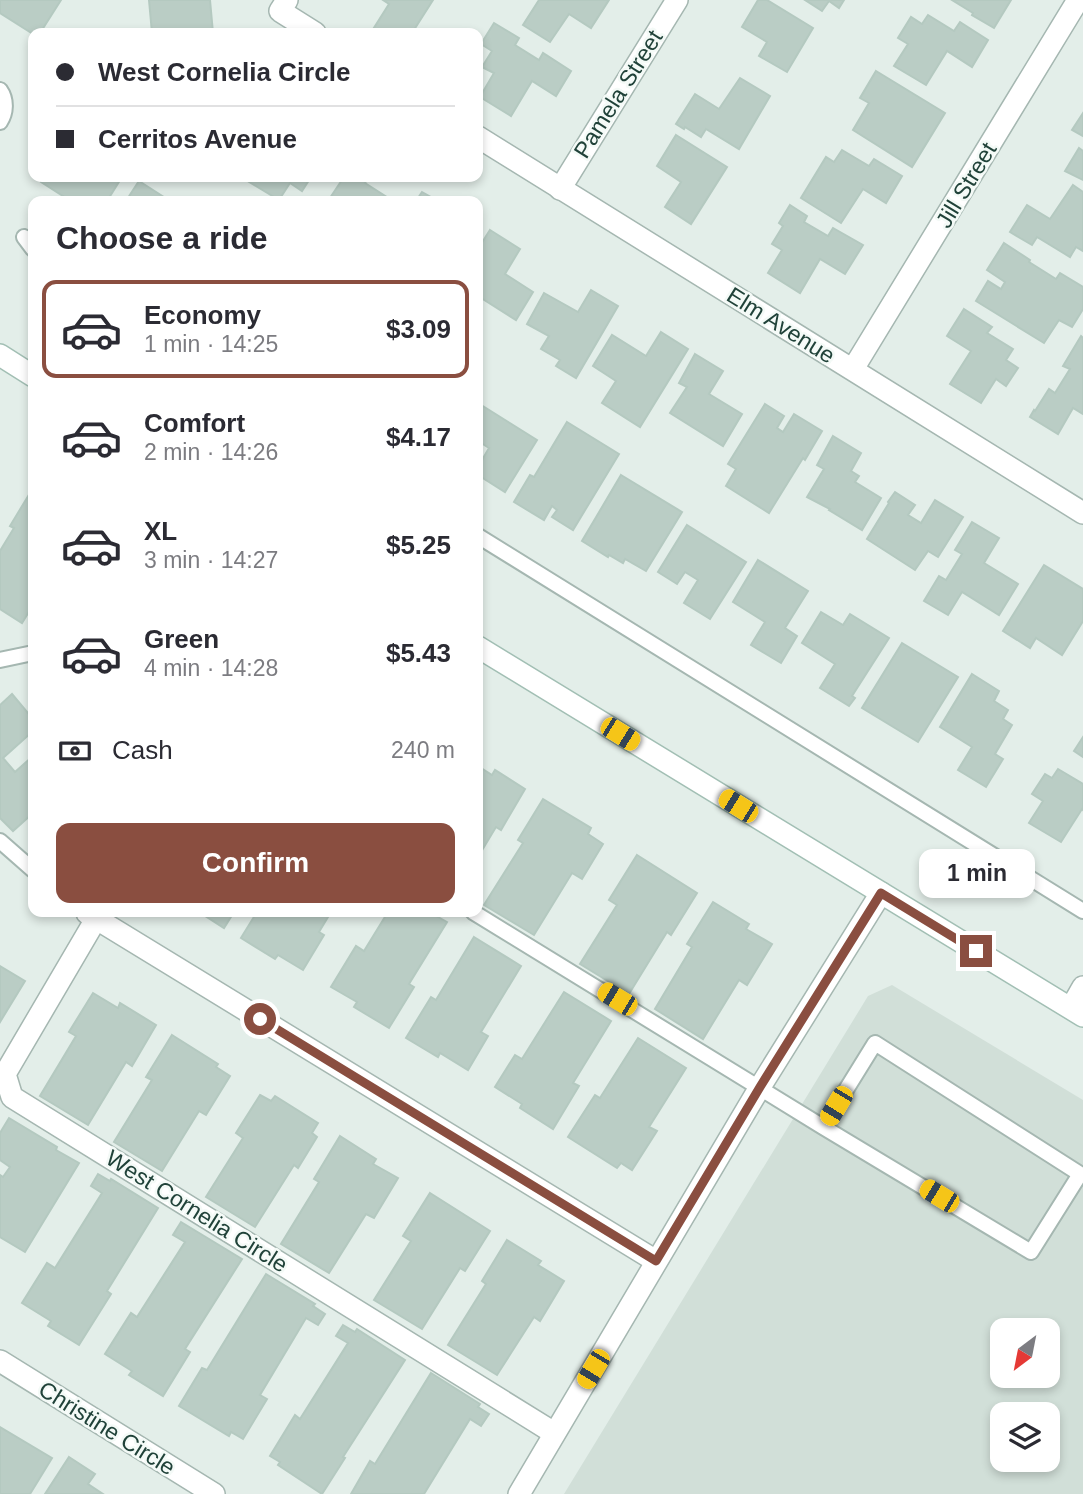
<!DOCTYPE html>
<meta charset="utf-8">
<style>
:root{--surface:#fff;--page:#f7f7f7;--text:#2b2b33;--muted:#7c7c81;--line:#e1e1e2;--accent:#8a4e40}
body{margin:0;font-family:Helvetica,sans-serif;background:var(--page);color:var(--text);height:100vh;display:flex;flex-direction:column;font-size:26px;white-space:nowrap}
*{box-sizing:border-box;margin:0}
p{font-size:23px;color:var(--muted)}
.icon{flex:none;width:38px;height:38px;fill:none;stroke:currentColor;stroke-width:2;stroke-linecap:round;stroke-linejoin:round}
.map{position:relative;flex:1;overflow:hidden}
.details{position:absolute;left:28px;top:196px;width:455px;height:721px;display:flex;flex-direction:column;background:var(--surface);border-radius:14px;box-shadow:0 4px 10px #0003}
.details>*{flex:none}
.top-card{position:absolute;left:28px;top:28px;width:455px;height:154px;border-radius:14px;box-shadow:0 4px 10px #0003;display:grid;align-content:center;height:154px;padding:0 28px;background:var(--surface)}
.needle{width:46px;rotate:212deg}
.fabs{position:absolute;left:990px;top:1318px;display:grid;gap:14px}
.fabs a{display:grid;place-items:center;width:70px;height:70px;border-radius:14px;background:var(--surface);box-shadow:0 4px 10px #0003;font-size:35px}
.end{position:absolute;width:32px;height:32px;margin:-16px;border:9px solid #8a4e40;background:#fff;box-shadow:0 0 0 4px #fff}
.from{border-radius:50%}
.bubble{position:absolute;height:49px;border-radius:14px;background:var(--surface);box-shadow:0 4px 10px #0003;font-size:23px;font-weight:600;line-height:49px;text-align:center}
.car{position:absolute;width:21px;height:42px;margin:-21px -10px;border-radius:9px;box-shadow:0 0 5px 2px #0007;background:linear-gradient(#f5c518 24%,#345 0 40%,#f5c518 0 76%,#345 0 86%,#f5c518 0)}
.top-card b{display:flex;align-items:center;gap:24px;height:66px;font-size:26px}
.top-card b+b{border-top:2px solid var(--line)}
.top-card i{width:18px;height:18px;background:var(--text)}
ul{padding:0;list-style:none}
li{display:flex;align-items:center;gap:21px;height:98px;margin:0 14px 10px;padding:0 14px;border:4px solid transparent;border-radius:14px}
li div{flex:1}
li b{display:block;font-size:26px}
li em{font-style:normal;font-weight:600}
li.current{border-color:var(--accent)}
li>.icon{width:63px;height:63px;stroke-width:1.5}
h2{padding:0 28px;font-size:32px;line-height:84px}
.pay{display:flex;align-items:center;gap:18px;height:77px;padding:0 28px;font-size:26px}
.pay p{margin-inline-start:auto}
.action{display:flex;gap:14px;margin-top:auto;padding:14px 28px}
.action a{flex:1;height:80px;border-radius:14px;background:var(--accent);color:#fff;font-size:28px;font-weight:600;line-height:80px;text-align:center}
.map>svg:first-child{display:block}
.built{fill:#d1dfd8;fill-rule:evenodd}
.building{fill:#bacdc5;stroke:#b4c9c0;stroke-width:2}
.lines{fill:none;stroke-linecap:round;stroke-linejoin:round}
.service-casing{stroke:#a5b7b1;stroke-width:18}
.minor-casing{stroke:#a5b7b1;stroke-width:24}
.secondary-casing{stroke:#a2bfb4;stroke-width:24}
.service{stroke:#fff;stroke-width:14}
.minor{stroke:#fff;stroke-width:21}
.secondary{stroke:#fff;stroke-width:21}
.route{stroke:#8a4e40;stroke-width:9}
.labels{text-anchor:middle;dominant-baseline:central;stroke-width:5;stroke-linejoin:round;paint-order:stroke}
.street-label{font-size:23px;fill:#204239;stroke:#f4faf7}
</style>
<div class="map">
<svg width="1083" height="1494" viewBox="0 0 1083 1494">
<rect width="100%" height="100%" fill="#e3eee9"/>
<path class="built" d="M892,985l191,115v394h-519l304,-498zM1003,1330h45v46h-45zM1003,1414h45v46h-45z"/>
<g class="building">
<path d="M0,0h61l-21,33 -7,1 -33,-21z"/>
<path d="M149,0h61l3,33h-61z"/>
<path d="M383,0h50l-21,33h-37l-3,-2 17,-27z"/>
<path d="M539,0h70l-18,28 -22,-14 -19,28 -27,-17z"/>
<path d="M758,0h9l46,28 -26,44 -28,-16 8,-14 -25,-15z"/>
<path d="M805,0h39l-5,8 -10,-7 -7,10z"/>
<path d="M952,0h59l-17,28 -22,-13 1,-2z"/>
<path d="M928,15l26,16 6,-9 28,18 -16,27 -25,-16 -21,34 -32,-19 14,-22 -10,-6 13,-21 11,7z"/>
<path d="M494,23l25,15 -4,7 24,15 4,-7 28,18 -15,25 -24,-15 -21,35 -31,-19 14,-24 -12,-6 10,-16 -11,-7z"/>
<path d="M876,71l69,42 -33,54 -59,-37 16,-27 -9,-5z"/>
<path d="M740,78l30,18 -31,53 -33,-20 -5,8 -16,-10 -1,2 -8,-5 19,-30 24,15z"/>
<path d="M1083,113v23l-11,-6z"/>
<path d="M676,135l51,32 -36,57 -26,-17 16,-25 -24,-16z"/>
<path d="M1079,148l4,3v29l-18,-9z"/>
<path d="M842,150l27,16 5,-7 28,17 -16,27 -23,-14 -22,34 -40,-25 25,-41 8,5z"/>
<path d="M44,177h78l-15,24h-39l1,-1 -28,-18z"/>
<path d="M241,177h70l-9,14 -12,-8 -11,17z"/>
<path d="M344,177h25l-4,6 28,18h-65z"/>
<path d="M139,181l31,20h-44z"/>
<path d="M1073,185l10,7v59l-7,-4 -6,10 -33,-20 -5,8 -22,-13 17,-27 23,14z"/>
<path d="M422,192l16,9h-22z"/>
<path d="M790,205l17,11 -3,6 24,14 5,-8 30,17 -18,29 -25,-15 -20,34 -32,-20 14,-23 -10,-6 11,-18 -4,-3z"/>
<path d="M490,230l30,19 -15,25 28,18 -17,28 -38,-24v-47z"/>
<path d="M1004,243l26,17 -1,2 27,17 4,-6 23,14v22l-11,18 -13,-7 -15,23 -68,-42 12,-20 13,8 4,-7 -18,-12z"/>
<path d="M591,290l27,16 -42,72 -20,-12 4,-6 -19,-11 8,-13 -22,-12 17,-31 34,19z"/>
<path d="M964,309l28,18 -5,6 26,16 -7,11 12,8 -12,18 -10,-7 -15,24 -31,-19 21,-33 -24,-15z"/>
<path d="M661,332l27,17 -48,78 -38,-24 14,-22 -23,-15 19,-31 34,21z"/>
<path d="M1081,336l2,2v76l-10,-6 -15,26 -28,-17 4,-7 1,1 14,-22 6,4 15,-24 -7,-3z"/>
<path d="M695,354l28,17 -14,23 33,20 -19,32 -53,-33 17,-26 -8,-4z"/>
<path d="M478,403l59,37 -32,52 -27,-17v-8l11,-19 -11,-7z"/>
<path d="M765,404l19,12 -7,12 6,4 11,-18 28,17 -17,29 -2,-2 -34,55 -43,-27 10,-17 -8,-5z"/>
<path d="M567,422l52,32 -46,76 -21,-13 5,-7 -5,-4 -8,14 -30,-18 16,-27 4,2z"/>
<path d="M833,436l28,17 -10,18 8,5 -4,6 26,16 -19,32 -33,-20 1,-1 -23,-12 17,-28 -7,-4z"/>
<path d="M621,475l61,37 -36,59 -21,-12 -2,4 -14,-8 -1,2 -26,-16z"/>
<path d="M33,488v117l-11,18 -22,-14v-58l14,-23 -4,-2z"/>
<path d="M895,492l20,13 -7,10 13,8 14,-23 28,17 -25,40 -10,-6 -13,19 -48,-31 22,-36 -1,-1z"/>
<path d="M972,522l27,16 -15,25 34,21 -19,31 -37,-23 -14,23 -24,-14 15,-25 7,4 16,-26 -7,-4z"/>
<path d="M687,525l59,37 -36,57 -26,-16 14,-23 -13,-8 -8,12 -19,-12z"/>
<path d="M758,560l50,31 -23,37 12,8 -16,27 -30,-18 14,-23 -32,-20z"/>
<path d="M1044,565l39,24v32l-21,34 -26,-17 -6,10 -27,-17z"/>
<path d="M821,612l22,13 7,-11 39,24 -37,58 3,2 -6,8 -29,-18 15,-24 -33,-21z"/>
<path d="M902,643l56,34 -40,65 -56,-34z"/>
<path d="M972,674l27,17 -5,10 14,9 -5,9 9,6 -17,29 8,5 -17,28 -28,-17 14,-23 -32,-20z"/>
<path d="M12,694l21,25v12l-30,27 12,14 18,-16v57l-20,18 -13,-13v-113z"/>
<path d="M1083,737v20l-9,-6z"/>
<path d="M478,766l14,9 3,-5 30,19 -24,41 -5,-3 -18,30z"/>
<path d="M1058,769l25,15v26l-1,-1 -21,33 -32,-19 14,-22 -11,-7 13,-20 7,4z"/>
<path d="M543,799l48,29 -3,6 15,10 -21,35 -10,-6 -38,62 -50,-30 39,-62 -5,-3z"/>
<path d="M637,855l60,38 -26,42 -4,-3 -38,62 -49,-30 37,-59 -8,-5z"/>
<path d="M713,902l36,22 -3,5 26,15 -25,41 -8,-5 -36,59 -48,-30 37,-62 -5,-3z"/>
<path d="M199,912h35l-10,16z"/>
<path d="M257,912h74l-12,20 5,3 -21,35 -25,-15 -3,4 -34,-21z"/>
<path d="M388,912h41l18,10 -38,62 5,3 -25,41 -35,-21 3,-5 -26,-15 25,-41 8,5z"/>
<path d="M474,937l47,29 -40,66 7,4 -20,34 -28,-17 -2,4 -32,-19 25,-41 5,3z"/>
<path d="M0,966l25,15 -25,41z"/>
<path d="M564,992l47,29 -38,62 6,3 -26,43 -33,-21 2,-4 -27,-17 20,-32 7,4z"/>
<path d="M93,993l25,15 2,-5 36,22 -24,41 -6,-4 -38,63 -48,-29 36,-60 -7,-4z"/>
<path d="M172,1035l46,29 -2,3 14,9 -24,39 -7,-4 -37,60 -48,-29 38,-62 -6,-3z"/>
<path d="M638,1038l48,30 -37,59 8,4 -25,39 -11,-7 -4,5 -49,-31 27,-42 5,3z"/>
<path d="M260,1095l11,6 4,-5 43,27 -6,10 5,4 -19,31 -4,-3 -39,62 -49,-30 37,-59 -7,-5z"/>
<path d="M9,1118l48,29 -1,3 23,13 -54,89 -25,-15v-62l3,2 7,-10 -10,-7v-27z"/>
<path d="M340,1136l36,23 -3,5 25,14 -24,40 -8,-4 -37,59 -48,-29 38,-62 -5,-3z"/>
<path d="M98,1174l12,7 1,-2 47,29 -51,83 4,3 -32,51 -31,-19 3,-5 -29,-18 25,-40 8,5 47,-75 -11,-7z"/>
<path d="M430,1193l60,38 -25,40 -5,-3 -38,61 -48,-29 37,-59 -8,-5z"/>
<path d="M181,1222l61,37 -57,90 5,3 -27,44 -34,-21 3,-4 -27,-17 26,-41 6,4 48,-75 -12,-7z"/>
<path d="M507,1240l34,21 -3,4 26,16 -24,40 -6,-4 -37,58 -49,-30 38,-61 -4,-3z"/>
<path d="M266,1274l49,30 -2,2 12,8 -7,11 -12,-7 -46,77 7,4 -24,40 -12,-7 -2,4 -50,-30 23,-38 5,2z"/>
<path d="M343,1325l12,7 2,-3 48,31 -62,97 2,1 -23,36 -44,-29 2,-3 -10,-6 25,-41 5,4 48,-76 -12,-7z"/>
<path d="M431,1373l49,31 -2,3 11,7 -8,12 -11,-7 -46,75h-73l19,-33 5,3z"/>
<path d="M0,1427l52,31 -22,36h-30z"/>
<path d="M69,1457l26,17 -7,10 15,10h-58z"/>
</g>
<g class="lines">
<defs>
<g id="service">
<path d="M0,90c7,10 6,23 0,32"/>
<path d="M24,237l9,12"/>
<path d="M478,536l605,375"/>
<path d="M0,660l33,-7"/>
<path d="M0,841l33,29"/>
<path d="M473,912l350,215 208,125 49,-78 -205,-131 -52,84"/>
</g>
<g id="minor">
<path d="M287,0l-7,11 35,22"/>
<path d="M478,137l605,376"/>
<path d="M560,189l117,-189"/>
<path d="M853,369l225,-369"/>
<path d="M87,913l569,348"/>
<path d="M96,919l-91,155 7,23 542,336"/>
<path d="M1071,1008l12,-21"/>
<path d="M0,1361l214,133"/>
<path d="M519,1494l241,-407 121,-194"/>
</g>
<g id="secondary">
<path d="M0,355l33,21"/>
<path d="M478,647l605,369"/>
</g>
</defs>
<use href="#service" class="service-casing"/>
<use href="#minor" class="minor-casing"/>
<use href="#secondary" class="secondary-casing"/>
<use href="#service" class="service"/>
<use href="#minor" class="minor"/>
<use href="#secondary" class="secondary"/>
</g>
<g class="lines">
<path class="route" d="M260,1019l396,242 104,-174 121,-194 95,58"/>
</g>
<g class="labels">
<g class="street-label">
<text transform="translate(618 94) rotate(-58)">Pamela Street</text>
<text transform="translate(966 185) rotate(-59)">Jill Street</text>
<text transform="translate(781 325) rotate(32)">Elm Avenue</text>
<text transform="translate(197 1211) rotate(32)">West Cornelia Circle</text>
<text transform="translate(107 1428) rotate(32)">Christine Circle</text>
</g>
</g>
</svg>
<div class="fabs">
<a><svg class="needle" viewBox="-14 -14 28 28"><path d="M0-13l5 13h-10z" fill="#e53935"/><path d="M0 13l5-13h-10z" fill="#7c7c81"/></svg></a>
<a><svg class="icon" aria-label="layers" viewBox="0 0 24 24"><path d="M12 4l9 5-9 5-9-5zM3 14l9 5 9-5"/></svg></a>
</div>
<i class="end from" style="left:260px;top:1019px"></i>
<i class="end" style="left:976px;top:951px"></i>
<div class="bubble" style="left:919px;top:849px;width:116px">1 min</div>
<i class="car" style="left:620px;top:734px;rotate:122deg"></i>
<i class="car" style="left:738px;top:806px;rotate:302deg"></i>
<i class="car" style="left:617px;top:999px;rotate:301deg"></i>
<i class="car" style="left:836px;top:1106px;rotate:211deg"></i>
<i class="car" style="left:939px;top:1196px;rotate:301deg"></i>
<i class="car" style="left:593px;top:1369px;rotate:211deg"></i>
<div class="top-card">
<b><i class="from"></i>West Cornelia Circle</b>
<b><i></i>Cerritos Avenue</b>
</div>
<section class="details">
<h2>Choose a ride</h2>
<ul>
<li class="current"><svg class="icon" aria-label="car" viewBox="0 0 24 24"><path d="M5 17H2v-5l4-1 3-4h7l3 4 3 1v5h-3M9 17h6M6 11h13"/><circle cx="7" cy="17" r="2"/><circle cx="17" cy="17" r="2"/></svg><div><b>Economy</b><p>1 min · 14:25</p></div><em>$3.09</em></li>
<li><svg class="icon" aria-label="car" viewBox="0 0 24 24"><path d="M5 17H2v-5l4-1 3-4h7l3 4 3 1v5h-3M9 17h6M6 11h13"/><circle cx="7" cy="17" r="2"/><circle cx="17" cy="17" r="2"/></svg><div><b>Comfort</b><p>2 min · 14:26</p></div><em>$4.17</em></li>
<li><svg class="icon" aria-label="car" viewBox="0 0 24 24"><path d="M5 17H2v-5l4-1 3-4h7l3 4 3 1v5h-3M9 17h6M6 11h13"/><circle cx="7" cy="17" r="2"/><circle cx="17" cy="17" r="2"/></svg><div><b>XL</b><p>3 min · 14:27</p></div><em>$5.25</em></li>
<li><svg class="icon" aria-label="car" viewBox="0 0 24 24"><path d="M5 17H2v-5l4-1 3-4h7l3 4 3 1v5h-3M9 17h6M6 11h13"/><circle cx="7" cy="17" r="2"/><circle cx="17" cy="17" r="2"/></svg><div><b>Green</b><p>4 min · 14:28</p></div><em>$5.43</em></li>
</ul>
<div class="pay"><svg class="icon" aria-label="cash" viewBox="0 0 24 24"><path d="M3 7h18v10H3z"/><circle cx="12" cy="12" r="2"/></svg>Cash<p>240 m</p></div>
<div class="action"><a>Confirm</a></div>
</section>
</div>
